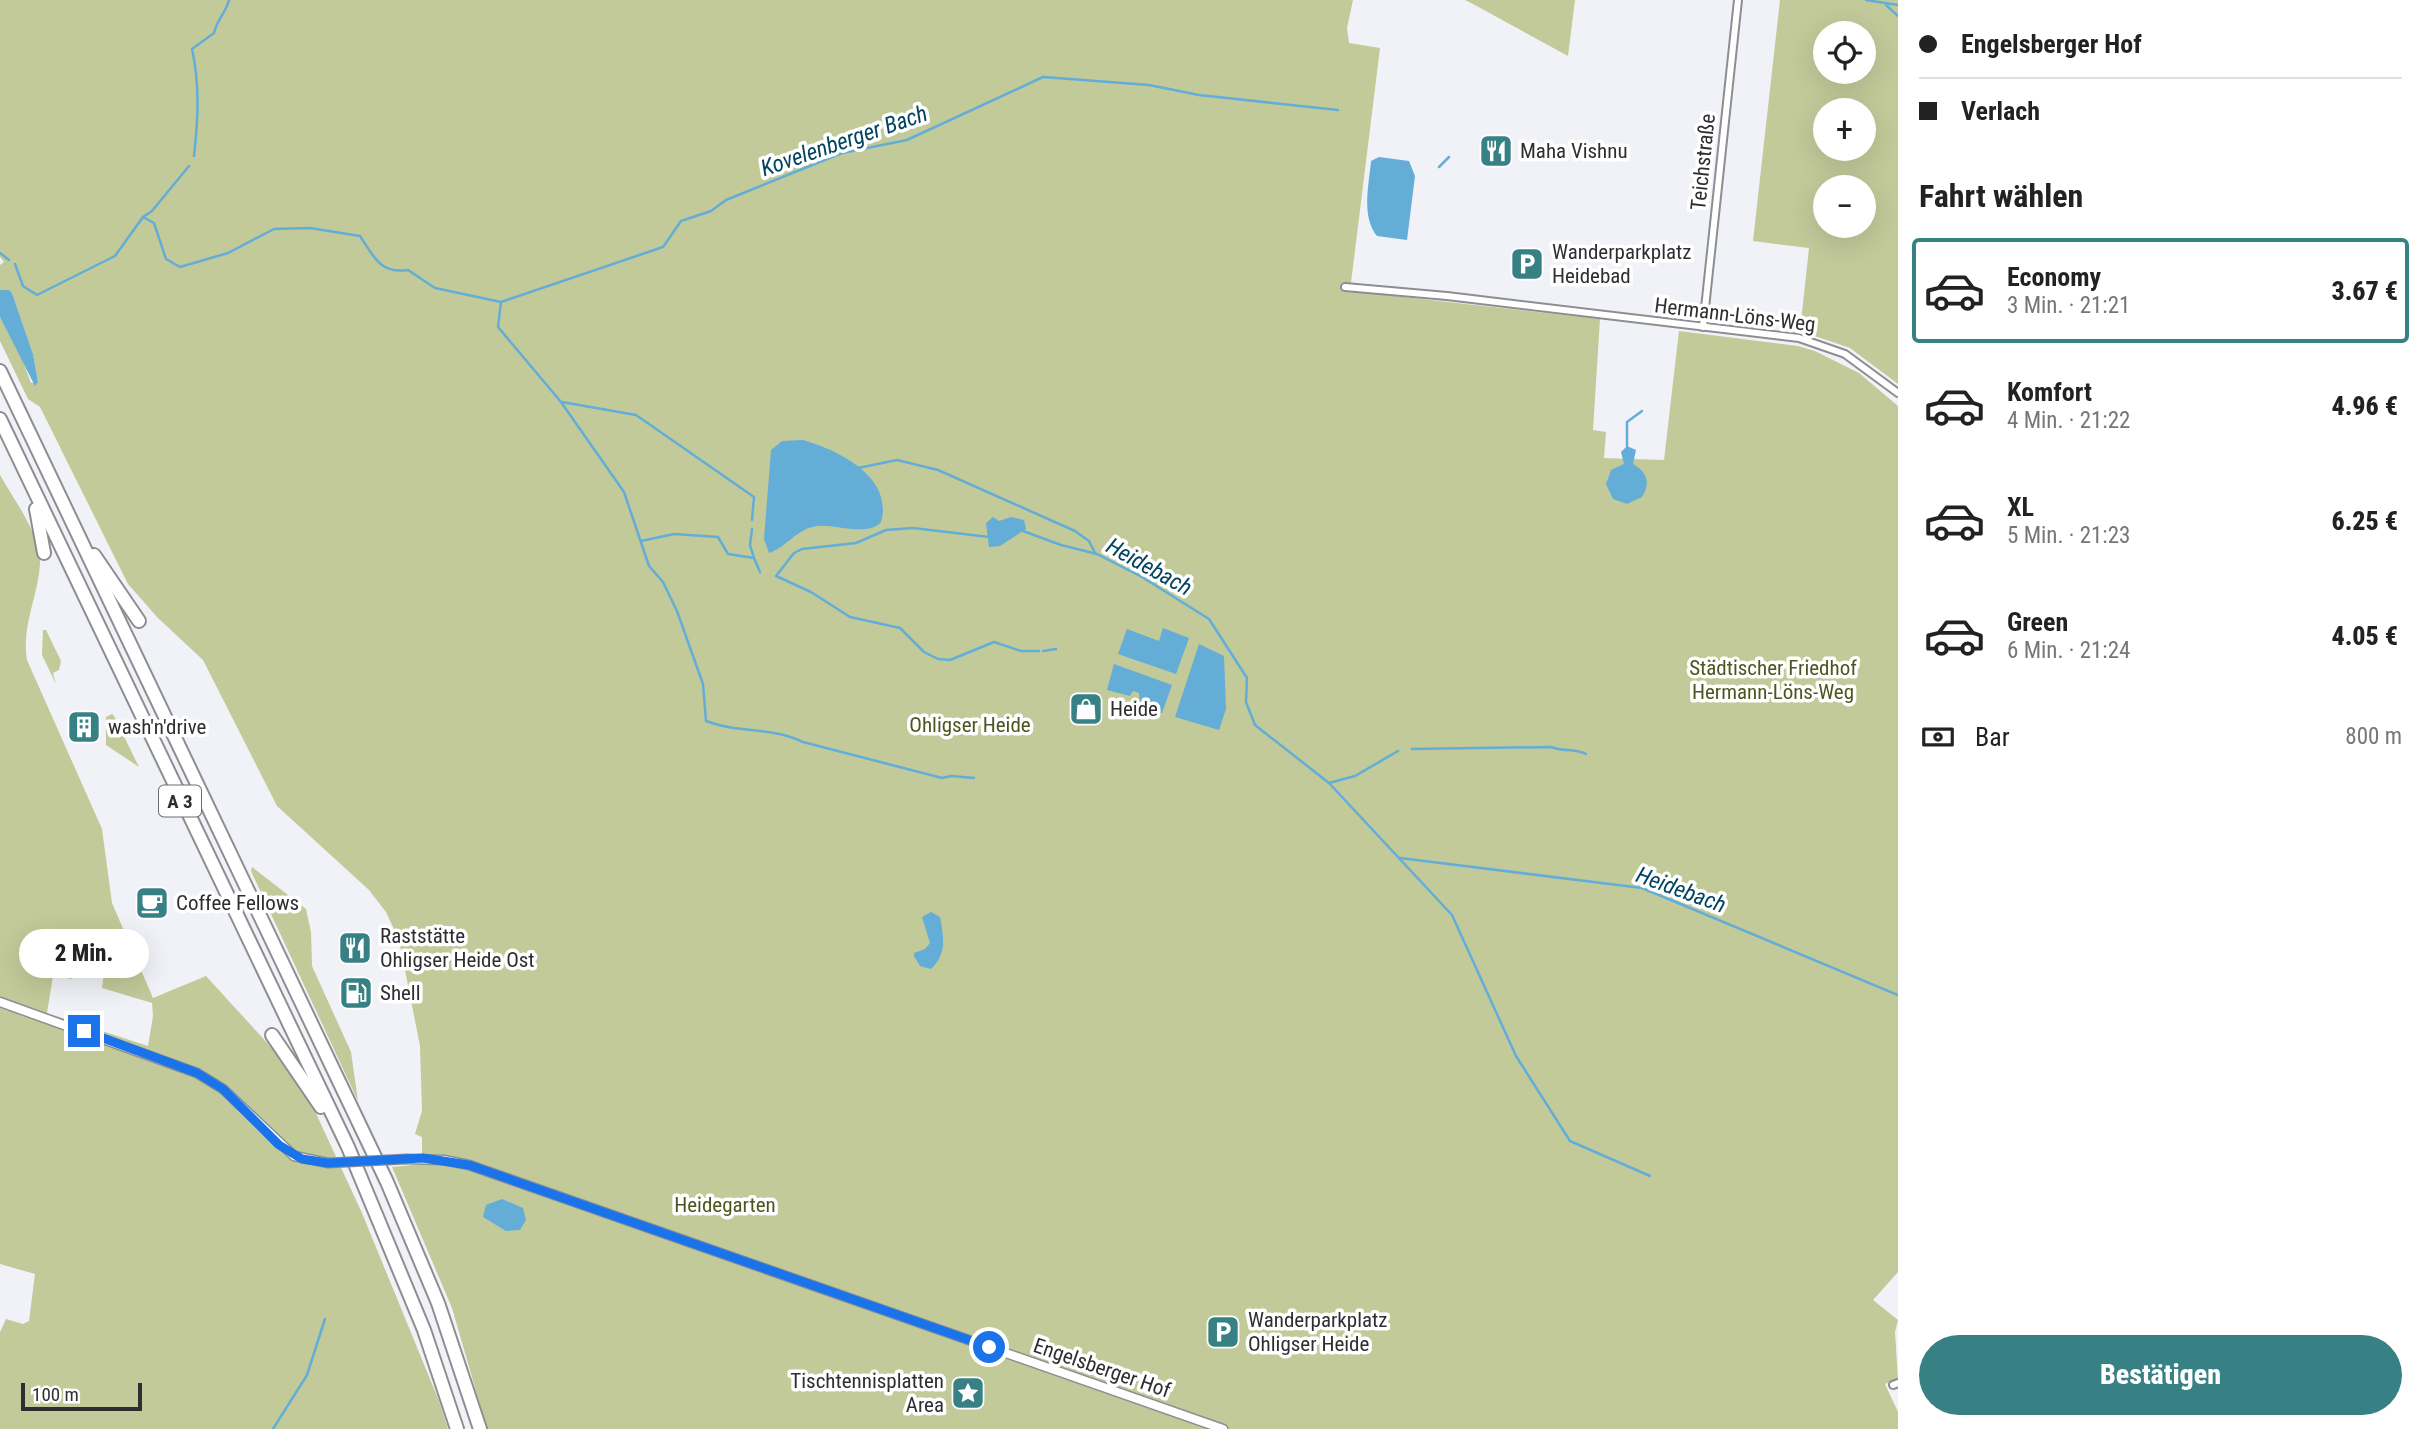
<!DOCTYPE html>
<html lang="de">
<meta charset="utf-8">
<style>
:root{--surface:#fff;--page:#f2f2f2;--text:#222;--muted:#767676;--line:#e0e0e0;--accent:#378084}
body{margin:0;font-family:"Roboto Condensed",sans-serif;background:var(--page);color:var(--text);height:100vh;display:flex;flex-direction:column;font-size:26px;white-space:nowrap}
*{box-sizing:border-box;margin:0}
p{font-size:23px;color:var(--muted)}
.icon{flex:none;width:38px;height:38px;fill:none;stroke:currentColor;stroke-width:2;stroke-linecap:round;stroke-linejoin:round}
.map{position:relative;flex:1;overflow:hidden}
.side{display:flex;flex-direction:column;background:var(--surface);width:525px}
.side>*{flex:none}
.hud{display:grid;align-content:center;height:154px;padding:0 21px;background:var(--surface)}
.tools{position:absolute;left:1813px;top:21px;display:grid;gap:14px}
.tools a{display:grid;place-items:center;width:63px;height:63px;border-radius:50%;background:var(--surface);box-shadow:0 7px 28px #0002;font-size:35px}
.scale{position:absolute;left:21px;bottom:18px;width:121px;box-sizing:border-box;padding-left:7px;border:4px solid #2d2e30;border-top:0;font-size:19px;line-height:24px;white-space:nowrap;color:#2d2e30;-webkit-text-stroke:5px #fff;paint-order:stroke}
.end{position:absolute;width:32px;height:32px;margin:-16px;border:9px solid #1a73e8;background:#fff;box-shadow:0 0 0 4px #fff}
.from{border-radius:50%}
.bubble{position:absolute;height:49px;border-radius:24px;background:var(--surface);box-shadow:0 7px 28px #0002;font-size:23px;font-weight:800;line-height:49px;text-align:center}
.hud b{display:flex;align-items:center;gap:24px;height:66px;font-size:26px}
.hud b+b{border-top:2px solid var(--line)}
.hud i{width:18px;height:18px;background:var(--text)}
ul{padding:0;list-style:none}
li{display:flex;align-items:center;gap:21px;height:105px;margin:0 14px 10px;padding:0 7px;border:4px solid transparent;border-radius:7px}
li div{flex:1}
li b{display:block;font-size:26px}
li em{font-style:normal;font-weight:800}
li.selected{border-color:var(--accent)}
li>.icon{width:63px;height:63px;stroke-width:1.5}
h2{padding:0 21px;font-size:32px;line-height:84px}
.pay{display:flex;align-items:center;gap:18px;height:77px;padding:0 21px;font-size:26px}
.pay p{margin-inline-start:auto}
.cta{display:flex;gap:14px;margin-top:auto;padding:14px 21px}
.cta a{flex:1;height:80px;border-radius:42px;background:var(--accent);color:#fff;font-size:28px;font-weight:800;line-height:80px;text-align:center}
main{display:flex;flex:1;min-height:0}
.map>svg:first-child{display:block}
.green{fill:#c2ca9a;fill-rule:evenodd}
.water{fill:#63add7}
.lines{fill:none;stroke-linecap:round;stroke-linejoin:round}
.stream{stroke:#63add7;stroke-width:2.5}
.minor-casing{stroke:#8c8e92;stroke-width:10}
.tertiary-casing{stroke:#8c8e92;stroke-width:11}
.motorway-casing{stroke:#8c8e92;stroke-width:16}
.minor{stroke:#fff;stroke-width:6}
.tertiary{stroke:#fff;stroke-width:8}
.motorway{stroke:#fff;stroke-width:12}
.tertiary-bridge-casing{stroke:#8c8e92;stroke-width:11;stroke-linecap:butt}
.tertiary-bridge{stroke:#fff;stroke-width:8}
.route{stroke:#1a73e8;stroke-width:9}
.labels{text-anchor:middle;dominant-baseline:central;stroke-width:7;stroke-linejoin:round;paint-order:stroke}
.shield{fill:#fff;stroke:#6c6d6e;stroke-width:2}
.shield-label{font-size:19px;font-weight:bold;fill:#2d2e30}
.poi-label{font-size:21px;fill:#2d2e30;stroke:#fff;text-anchor:start}
.street-label{font-size:21px;fill:#2d2e30;stroke:#fff}
.park-label{font-size:21px;fill:#4e5520;stroke:#fff}
.water-label{font-size:23px;font-style:italic;fill:#024460;stroke:#fff}
</style>
<main>
<div class="map">
<svg width="1898" height="1429" viewBox="0 0 1898 1429">
<rect width="100%" height="100%" fill="#f1f2f7"/>
<g class="green">
<path d="M0,0h1353l-6,28 2,15 31,5 -30,243 250,28 -7,111 13,2 -2,26 60,2 15,-129 119,15 17,5 44,22 39,33v866l-25,28 25,20 -3,12 3,47 -13,5 13,28v17h-1411l-35,-121 -60,-141 30,-3v-27l-7,-3 7,-23 -2,-65 -21,-106 -13,-28 -17,-22 -92,-84 -74,-146 -45,-42 -30,-34 -88,-177 -12,-8 -28,-58v-24l18,31 13,35 7,-1 -5,-28 -21,-61 -3,-3h-9v-25l4,-3 -4,-5z"/>
<path d="M1465,0h110l-7,56 -95,-52z"/>
<path d="M1780,0h118v384l-48,-36 -50,-17 9,-83 -56,-7zM1825,33h39v39h-39zM1864,110v39h-39v-39zM1864,187v39h-39v-39z"/>
<path d="M0,475c14,25 41,60 40,89 -2,33 -19,63 -13,96l75,169 10,74 41,95 53,-22 74,81 27,37 55,119 77,188 9,28h-448v-97l6,-13 17,5 6,-3 6,-47 -35,-10zM79,957l26,8 -3,23 50,15 1,13 -5,30 -101,-33 6,-37 19,3z"/>
<path d="M43,630h3l15,31 -2,9 -6,3 3,11 -14,-29z"/>
<path d="M112,714l2,2 25,51 -33,-22v-28z"/>
<path d="M252,867l54,42 5,23 1,34 39,86 7,49 -107,-230z"/>
</g>
<g class="water">
<path d="M1379,157l30,4 6,15 -8,64 -30,-4c-16,-20 -8,-51 -6,-75z"/>
<path d="M0,290h9l3,3 21,61 5,28 -3,4 -35,-69z"/>
<path d="M803,440c35,10 91,37 78,82 -12,15 -47,2 -64,4 -21,3 -30,21 -48,27l-5,-14 7,-89 11,-9z"/>
<path d="M1627,446l9,4 -3,14c14,8 18,19 9,33l-15,7 -14,-5 -7,-15 5,-14 13,-6 -3,-12z"/>
<path d="M993,517l6,4 12,-4 13,3 2,9 -26,17 -11,1 -3,-24z"/>
<path d="M1163,628l26,10 -13,36 -58,-20 9,-25 32,12z"/>
<path d="M1199,644l25,12 2,53 -7,21 -44,-13z"/>
<path d="M1114,664l58,21 -10,28 -22,-7 -1,-13 -6,-2 -3,5 -23,-6z"/>
<path d="M931,912l9,5c4,21 7,37 -9,52l-11,-3 -6,-10v-3l11,-4 5,-6 -8,-26z"/>
<path d="M502,1199l21,9 3,12 -6,10 -14,1 -23,-14 3,-12z"/>
</g>
<g class="lines">
<g class="stream">
<path d="M1866,0l32,5"/>
<path d="M1886,5l12,11"/>
<path d="M194,156c4,-36 6,-71 -2,-107l22,-16c4,-16 12,-20 15,-33"/>
<path d="M1439,167l10,-10"/>
<path d="M143,217l11,6 12,36 14,8 48,-14 46,-24 36,-1 50,8c14,21 20,38 48,34l27,18 66,14 -3,25 63,75 63,90 25,74 14,16 14,29 26,73 3,37c34,13 63,5 97,21l139,36 9,-2 23,2"/>
<path d="M0,253l9,7"/>
<path d="M15,264l8,22 14,9 78,-39 28,-39 9,-6 37,-45"/>
<path d="M501,302l162,-55 18,-26 30,-10 15,-11 116,-47 65,-13 136,-63 106,8 50,10 139,15"/>
<path d="M562,402l74,13 118,82 -2,23"/>
<path d="M1627,446v-24l15,-11"/>
<path d="M858,468l39,-8 41,10 137,61 14,10 6,12"/>
<path d="M752,529l-2,16 4,13"/>
<path d="M1023,531l38,14 36,9 45,23 67,42 38,59 -1,24 9,23 74,58 123,132 64,141 54,85 80,35"/>
<path d="M989,537l-76,-9 -27,2 -30,13 -54,6 -8,4 -18,23 35,16 39,25 50,11 24,24 14,7 12,1 44,-18 27,9h18"/>
<path d="M641,541l33,-7 44,3 10,17 26,4 6,14"/>
<path d="M1043,651l13,-2"/>
<path d="M1412,749l139,-2c12,5 23,1 35,7"/>
<path d="M1329,783l26,-7 43,-25"/>
<path d="M1400,858l242,30 256,107"/>
<path d="M273,1429l34,-54 18,-56"/>
</g>
<defs>
<g id="minor">
<path d="M1345,287l102,9 352,42 46,16 53,39"/>
<path d="M1703,327l35,-327"/>
<path d="M1893,1385l5,-2"/>
</g>
<g id="tertiary">
<path d="M0,1002l197,71 26,16 71,67 34,7"/>
<path d="M407,1159l37,1 25,5 754,264"/>
</g>
<g id="motorway">
<path d="M0,371l387,811 51,121 42,126"/>
<path d="M0,419l348,728 76,183 33,99"/>
<path d="M36,509l8,44"/>
<path d="M94,555l45,66"/>
<path d="M272,1035l49,72"/>
</g>
</defs>
<use href="#minor" class="minor-casing"/>
<use href="#tertiary" class="tertiary-casing"/>
<use href="#motorway" class="motorway-casing"/>
<use href="#minor" class="minor"/>
<use href="#tertiary" class="tertiary"/>
<use href="#motorway" class="motorway"/>
<defs>
<path id="tertiary-bridge" d="M328,1163l79,-4"/>
</defs>
<use href="#tertiary-bridge" class="tertiary-bridge-casing"/>
<use href="#tertiary-bridge" class="tertiary-bridge"/>
</g>
<g class="lines">
<path class="route" d="M84,1031l113,42 26,16 56,56 23,14 26,4 95,-5 46,7 520,182"/>
</g>
<defs>
<symbol id="restaurant-square" viewBox="-11 -11 22 22"><rect x="-9" y="-9" width="18" height="18" rx="4" fill="#378084" stroke="#fff"/><path d="M-5-6h1v4h1v-4h1v4h1v-4h1v5L-1.5 .5V6h-2V.5L-5-1ZM5-6V6H3V1.5H1.5Q1.5-4 5-6Z" fill="#fff"/></symbol>
<symbol id="parking-square" viewBox="-11 -11 22 22"><rect x="-9" y="-9" width="18" height="18" rx="4" fill="#378084" stroke="#fff"/><path d="M-3.5-5.5H1a3.5 3.5 0 0 1 0 7H-1V5.5H-3.5ZM-1-3.4V-.6H.8a1.4 1.4 0 0 0 0-2.8Z" fill="#fff"/></symbol>
<symbol id="shop-square" viewBox="-11 -11 22 22"><rect x="-9" y="-9" width="18" height="18" rx="4" fill="#378084" stroke="#fff"/><path d="M-5-2.5h2.3a2.7 3.5 0 0 1 5.4 0H5L5.5 6h-11ZM-1.5-2.5h3a1.5 2.3 0 0 0-3 0Z" fill="#fff"/></symbol>
<symbol id="building-square" viewBox="-11 -11 22 22"><rect x="-9" y="-9" width="18" height="18" rx="4" fill="#378084" stroke="#fff"/><path d="M-4-6H4V6H1V3H-1V6H-4ZM-2.5-4.3h1.7v1.8h-1.7ZM.8-4.3h1.7v1.8H.8ZM-2.5-1h1.7V.8h-1.7ZM.8-1h1.7V.8H.8Z" fill="#fff"/></symbol>
<symbol id="cafe-square" viewBox="-11 -11 22 22"><rect x="-9" y="-9" width="18" height="18" rx="4" fill="#378084" stroke="#fff"/><path d="M-5.5-4.5H6V0H3Q3 3.5 0 3.5H-2.5Q-5.5 3.5-5.5 0ZM3-3.2v2h1.7v-2ZM-6 4.5H4V6H-6Z" fill="#fff"/></symbol>
<symbol id="fuel-square" viewBox="-11 -11 22 22"><rect x="-9" y="-9" width="18" height="18" rx="4" fill="#378084" stroke="#fff"/><path d="M-5.5-6h7V0h2V4h1.3V-2.5L3-4.5l.8-.8L6-3V5H2.5V1h-1V6h-7ZM-4.2-4.7v3.2H.2V-4.7Z" fill="#fff"/></symbol>
<symbol id="sight-square" viewBox="-11 -11 22 22"><rect x="-9" y="-9" width="18" height="18" rx="4" fill="#378084" stroke="#fff"/><path d="M0-6L1.8-2.2L6-1.7L2.9 1.2L3.7 5.4L0 3.3L-3.7 5.4L-2.9 1.2L-6-1.7L-1.8-2.2Z" fill="#fff"/></symbol>
</defs>
<g fill-rule="evenodd">
<use href="#restaurant-square" x="1477" y="132" width="38" height="38"/>
<use href="#parking-square" x="1508" y="245" width="38" height="38"/>
<use href="#shop-square" x="1067" y="690" width="38" height="38"/>
<use href="#building-square" x="65" y="708" width="38" height="38"/>
<use href="#cafe-square" x="133" y="884" width="38" height="38"/>
<use href="#restaurant-square" x="336" y="929" width="38" height="38"/>
<use href="#fuel-square" x="337" y="974" width="38" height="38"/>
<use href="#parking-square" x="1204" y="1313" width="38" height="38"/>
<use href="#sight-square" x="949" y="1374" width="38" height="38"/>
</g>
<g class="labels">
<rect class="shield" x="159" y="785.5" width="42" height="31" rx="5"/>
<g class="shield-label">
<text x="180" y="801">A 3</text>
</g>
<g class="poi-label">
<text x="1520" y="151">Maha Vishnu</text>
<text x="1552" y="252">Wanderparkplatz<tspan x="1552" dy="24">Heidebad</tspan></text>
<text x="1110" y="709">Heide</text>
<text x="108" y="727">wash'n'drive</text>
<text x="176" y="903">Coffee Fellows</text>
<text x="380" y="936">Raststätte<tspan x="380" dy="24">Ohligser Heide Ost</tspan></text>
<text x="380" y="993">Shell</text>
<text x="1248" y="1320">Wanderparkplatz<tspan x="1248" dy="24">Ohligser Heide</tspan></text>
<text x="944" y="1381" text-anchor="end">Tischtennisplatten<tspan x="944" dy="24">Area</tspan></text>
</g>
<g class="street-label">
<text transform="translate(1703 162) rotate(-84)">Teichstraße</text>
<text transform="translate(1735 315) rotate(7)">Hermann-Löns-Weg</text>
<text transform="translate(1102 1368) rotate(19)">Engelsberger Hof</text>
</g>
<g class="park-label">
<text x="1773" y="668">Städtischer Friedhof<tspan x="1773" dy="24">Hermann-Löns-Weg</tspan></text>
<text x="970" y="725">Ohligser Heide</text>
<text x="725" y="1205">Heidegarten</text>
</g>
<g class="water-label">
<text transform="translate(844 141) rotate(-19)">Kovelenberger Bach</text>
<text transform="translate(1149 567) rotate(29)">Heidebach</text>
<text transform="translate(1681 890) rotate(20)">Heidebach</text>
</g>
</g>
</svg>
<div class="tools">
<a><svg class="icon" aria-label="locate" viewBox="0 0 24 24"><circle cx="12" cy="12" r="6"/><path d="M12 2v4M12 18v4M2 12h4M18 12h4"/></svg></a>
<a>+</a>
<a>−</a>
</div>
<div class="scale">100 m</div>
<i class="end from" style="left:989px;top:1347px"></i>
<i class="end" style="left:84px;top:1031px"></i>
<div class="bubble" style="left:19px;top:929px;width:130px">2 Min.</div>
</div>
<section class="side">
<div class="hud">
<b><i class="from"></i>Engelsberger Hof</b>
<b><i></i>Verlach</b>
</div>
<h2>Fahrt wählen</h2>
<ul>
<li class="selected"><svg class="icon" aria-label="car" viewBox="0 0 24 24"><path d="M5 17H2v-5l4-1 3-4h7l3 4 3 1v5h-3M9 17h6M6 11h13"/><circle cx="7" cy="17" r="2"/><circle cx="17" cy="17" r="2"/></svg><div><b>Economy</b><p>3 Min. · 21:21</p></div><em>3.67 €</em></li>
<li><svg class="icon" aria-label="car" viewBox="0 0 24 24"><path d="M5 17H2v-5l4-1 3-4h7l3 4 3 1v5h-3M9 17h6M6 11h13"/><circle cx="7" cy="17" r="2"/><circle cx="17" cy="17" r="2"/></svg><div><b>Komfort</b><p>4 Min. · 21:22</p></div><em>4.96 €</em></li>
<li><svg class="icon" aria-label="car" viewBox="0 0 24 24"><path d="M5 17H2v-5l4-1 3-4h7l3 4 3 1v5h-3M9 17h6M6 11h13"/><circle cx="7" cy="17" r="2"/><circle cx="17" cy="17" r="2"/></svg><div><b>XL</b><p>5 Min. · 21:23</p></div><em>6.25 €</em></li>
<li><svg class="icon" aria-label="car" viewBox="0 0 24 24"><path d="M5 17H2v-5l4-1 3-4h7l3 4 3 1v5h-3M9 17h6M6 11h13"/><circle cx="7" cy="17" r="2"/><circle cx="17" cy="17" r="2"/></svg><div><b>Green</b><p>6 Min. · 21:24</p></div><em>4.05 €</em></li>
</ul>
<div class="pay"><svg class="icon" aria-label="cash" viewBox="0 0 24 24"><path d="M3 7h18v10H3z"/><circle cx="12" cy="12" r="2"/></svg>Bar<p>800 m</p></div>
<div class="cta"><a>Bestätigen</a></div>
</section>
</main>
